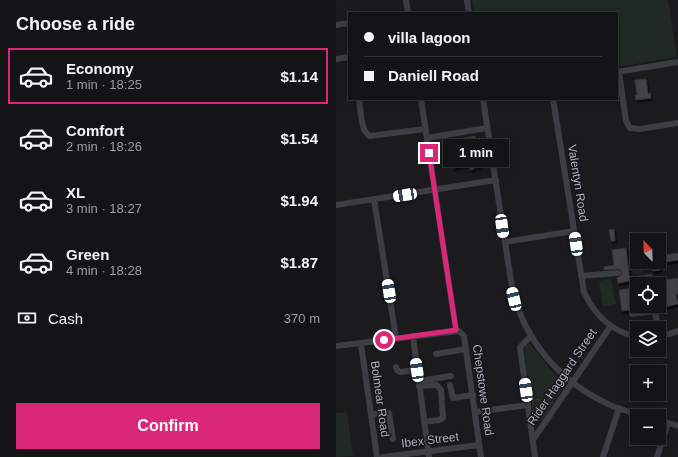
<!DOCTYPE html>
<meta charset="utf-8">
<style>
:root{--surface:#141416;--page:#212123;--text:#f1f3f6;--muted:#9d9ea1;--line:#333335;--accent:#db2777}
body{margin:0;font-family:Arial,sans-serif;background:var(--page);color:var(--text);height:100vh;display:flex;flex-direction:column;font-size:15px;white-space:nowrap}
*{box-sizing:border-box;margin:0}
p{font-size:13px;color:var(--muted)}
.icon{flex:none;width:22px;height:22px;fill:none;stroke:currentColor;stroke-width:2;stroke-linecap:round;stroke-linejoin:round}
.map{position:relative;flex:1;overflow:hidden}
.panel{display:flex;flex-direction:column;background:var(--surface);width:336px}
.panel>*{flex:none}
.banner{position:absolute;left:12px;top:12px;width:270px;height:88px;border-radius:0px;box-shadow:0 2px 10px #0003,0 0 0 1px var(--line);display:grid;align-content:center;height:88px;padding:0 16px;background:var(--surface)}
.needle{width:26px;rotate:337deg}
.tools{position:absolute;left:294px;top:233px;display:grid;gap:8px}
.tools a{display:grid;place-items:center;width:36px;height:36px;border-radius:0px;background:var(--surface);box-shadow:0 2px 10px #0003,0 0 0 1px var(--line);font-size:20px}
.end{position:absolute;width:18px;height:18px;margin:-9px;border:5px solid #db2777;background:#fff;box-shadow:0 0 0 2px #fff}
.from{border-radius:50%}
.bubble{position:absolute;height:28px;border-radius:0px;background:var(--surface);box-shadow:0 2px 10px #0003,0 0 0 1px var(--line);font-size:13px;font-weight:700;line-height:28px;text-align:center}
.car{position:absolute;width:12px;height:24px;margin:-12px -6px;border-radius:5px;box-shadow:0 0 3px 1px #0007;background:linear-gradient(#fff 24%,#345 0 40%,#fff 0 76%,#345 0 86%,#fff 0)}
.banner b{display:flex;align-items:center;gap:14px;height:38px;font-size:15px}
.banner b+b{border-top:1px solid var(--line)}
.banner i{width:10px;height:10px;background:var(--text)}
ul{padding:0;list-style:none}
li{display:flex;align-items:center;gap:12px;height:56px;margin:0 8px 6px;padding:0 8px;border:2px solid transparent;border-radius:0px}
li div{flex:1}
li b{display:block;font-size:15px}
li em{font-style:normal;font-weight:700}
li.selected{border-color:var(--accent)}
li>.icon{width:36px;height:36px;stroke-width:1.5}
h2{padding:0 16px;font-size:18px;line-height:48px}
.pay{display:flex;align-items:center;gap:10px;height:44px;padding:0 16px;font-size:15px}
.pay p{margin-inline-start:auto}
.action{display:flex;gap:8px;margin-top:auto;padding:8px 16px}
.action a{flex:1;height:46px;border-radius:0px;background:var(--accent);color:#fff;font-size:16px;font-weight:700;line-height:46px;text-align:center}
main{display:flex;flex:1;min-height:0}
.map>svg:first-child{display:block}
.green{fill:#202923}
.building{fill:#424247;stroke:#353439;filter:url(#shadow)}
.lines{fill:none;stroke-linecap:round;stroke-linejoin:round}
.path{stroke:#414249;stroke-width:1;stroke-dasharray:2 3;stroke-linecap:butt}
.minor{stroke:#3d3d44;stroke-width:6}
.route{stroke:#db2777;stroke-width:5}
.labels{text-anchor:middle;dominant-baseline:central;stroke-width:3;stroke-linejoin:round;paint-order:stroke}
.street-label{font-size:12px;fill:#acafbd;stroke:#161518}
</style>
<main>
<section class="panel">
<h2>Choose a ride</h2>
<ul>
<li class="selected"><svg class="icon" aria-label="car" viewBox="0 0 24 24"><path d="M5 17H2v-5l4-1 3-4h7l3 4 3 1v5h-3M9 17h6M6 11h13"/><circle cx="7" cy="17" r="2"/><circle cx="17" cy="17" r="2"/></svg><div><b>Economy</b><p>1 min · 18:25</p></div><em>$1.14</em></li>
<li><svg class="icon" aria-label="car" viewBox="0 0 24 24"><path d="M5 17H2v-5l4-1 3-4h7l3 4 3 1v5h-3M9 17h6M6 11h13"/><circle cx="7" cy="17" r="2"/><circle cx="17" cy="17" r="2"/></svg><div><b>Comfort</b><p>2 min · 18:26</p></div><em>$1.54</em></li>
<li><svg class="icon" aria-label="car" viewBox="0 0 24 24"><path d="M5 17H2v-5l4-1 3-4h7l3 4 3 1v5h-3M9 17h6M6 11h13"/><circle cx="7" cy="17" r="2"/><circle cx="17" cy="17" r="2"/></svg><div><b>XL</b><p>3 min · 18:27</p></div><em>$1.94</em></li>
<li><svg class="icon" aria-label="car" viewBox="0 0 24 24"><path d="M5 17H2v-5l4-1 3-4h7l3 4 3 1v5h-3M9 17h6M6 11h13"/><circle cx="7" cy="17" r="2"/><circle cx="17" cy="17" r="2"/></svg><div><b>Green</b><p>4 min · 18:28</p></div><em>$1.87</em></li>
</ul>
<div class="pay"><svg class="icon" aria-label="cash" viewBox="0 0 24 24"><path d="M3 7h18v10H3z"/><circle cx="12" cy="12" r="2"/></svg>Cash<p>370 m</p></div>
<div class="action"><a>Confirm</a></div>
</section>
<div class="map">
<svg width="342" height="457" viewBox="0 0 342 457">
<defs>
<filter id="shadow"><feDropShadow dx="1.5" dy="2.5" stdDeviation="0" flood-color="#0009"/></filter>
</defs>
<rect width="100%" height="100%" fill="#1b1a1d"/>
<g class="green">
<path d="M136,0h196l9,57 -60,10v-54h-143z"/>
<path d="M301,240v11l-8,1 -2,-11z"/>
<path d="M301,254v8h5l1,11 -10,2 -3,-20z"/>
<path d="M275,279l5,25 -13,2 -4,-25z"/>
<path d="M193,344l2,1 18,23 14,14v6l-21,33 -8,-1 -10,-70 1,-4z"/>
<path d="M11,412l6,44 -17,1v-44z"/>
</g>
<g class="building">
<path d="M310,79l2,15 2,-1 1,5 -15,2 -1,-5h2l-2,-15z"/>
<path d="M139,136l5,30 -6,1v2l-4,1v-5l-17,3 -1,-7 16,-3 -1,-9 -16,2 -1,-7 15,-2 -1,-4z"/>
<path d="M278,229l1,12h-4l-2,-11z"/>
<path d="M290,248l4,33 -12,2 -1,-5 5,-3 -1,-5 -3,-1 -14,1v-3l10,-2 -2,-15z"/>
<path d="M342,253v7l-18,3v7l-7,1 -1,-9h7v-6z"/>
<path d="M316,274v4l7,-1 -2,7h-10v-3l-8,1 -1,-6z"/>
<path d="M342,278v16h-2l2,10 -14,3 -1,-11 -4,1v-16z"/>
<path d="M297,288l4,18h7v2l-22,3 -3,-21z"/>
</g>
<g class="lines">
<path class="path" d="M196,400l22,-1"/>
<g class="minor">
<path d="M70,0l2,13"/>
<path d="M131,0l2,13"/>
<path d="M0,25l13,-2"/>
<path d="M0,59l13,-2"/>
<path d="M281,72l61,-10"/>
<path d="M283,72l7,49 4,7 10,1 38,-6"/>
<path d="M23,99c2,10 1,32 11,37l55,-7"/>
<path d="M85,99l35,231"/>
<path d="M147,99l28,182c9,53 44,97 93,121 12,7 27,10 40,14"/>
<path d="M217,99l31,193c11,24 27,39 53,45"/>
<path d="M91,138l60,-10"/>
<path d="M38,199l22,139"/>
<path d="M0,205l160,-25"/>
<path d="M169,242l69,-11"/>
<path d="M245,276l37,-3"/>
<path d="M296,314l23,-3 3,17"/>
<path d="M77,336l16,121"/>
<path d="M195,336l-11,11 15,110"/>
<path d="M323,337l19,-6"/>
<path d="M25,344l16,113"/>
<path d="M0,346l123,-15 5,5 17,121"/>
<path d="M100,354l30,-5"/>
<path d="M60,367l1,3 3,2 17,-2"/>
<path d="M83,381l32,-5"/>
<path d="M114,385l3,13 20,-3"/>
<path d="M83,386l18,-1 4,5 2,28 -4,2 -15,2"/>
<path d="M139,412l53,-7"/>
<path d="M35,414l18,-1 4,26"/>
<path d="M323,420l19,6"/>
<path d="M197,440l77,-113"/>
<path d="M47,457l96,-12"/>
<path d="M267,457l16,-49"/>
<path d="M321,457l11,-34"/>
</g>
</g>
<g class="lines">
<path class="route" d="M48,340l72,-10 -27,-177"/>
</g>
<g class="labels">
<g class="street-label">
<text transform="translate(242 183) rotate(81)">Valentyn Road</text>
<text transform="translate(226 377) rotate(-56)">Rider Haggard Street</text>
<text transform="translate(147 390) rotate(82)">Chepstowe Road</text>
<text transform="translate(44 399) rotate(82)">Bolmear Road</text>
<text transform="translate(94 440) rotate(-7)">Ibex Street</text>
</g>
</g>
</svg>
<div class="tools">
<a><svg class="needle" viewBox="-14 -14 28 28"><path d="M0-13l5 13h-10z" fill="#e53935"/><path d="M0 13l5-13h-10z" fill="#9d9ea1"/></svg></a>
<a><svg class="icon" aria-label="locate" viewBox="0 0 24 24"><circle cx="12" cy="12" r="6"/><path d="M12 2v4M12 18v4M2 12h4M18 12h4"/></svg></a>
<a><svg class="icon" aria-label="layers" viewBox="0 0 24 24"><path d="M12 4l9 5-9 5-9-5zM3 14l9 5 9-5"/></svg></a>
<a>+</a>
<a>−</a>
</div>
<i class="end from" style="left:48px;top:340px"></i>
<i class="end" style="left:93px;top:153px"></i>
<div class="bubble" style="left:107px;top:139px;width:66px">1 min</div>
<i class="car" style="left:69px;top:195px;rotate:261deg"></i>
<i class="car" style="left:166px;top:226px;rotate:172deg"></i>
<i class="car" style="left:240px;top:244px;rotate:352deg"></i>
<i class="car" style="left:53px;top:291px;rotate:351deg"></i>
<i class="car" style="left:178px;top:299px;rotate:347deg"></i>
<i class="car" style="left:81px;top:370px;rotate:352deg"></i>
<i class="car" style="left:190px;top:390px;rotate:352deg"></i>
<div class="banner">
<b><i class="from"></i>villa lagoon</b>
<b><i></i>Daniell Road</b>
</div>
</div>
</main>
